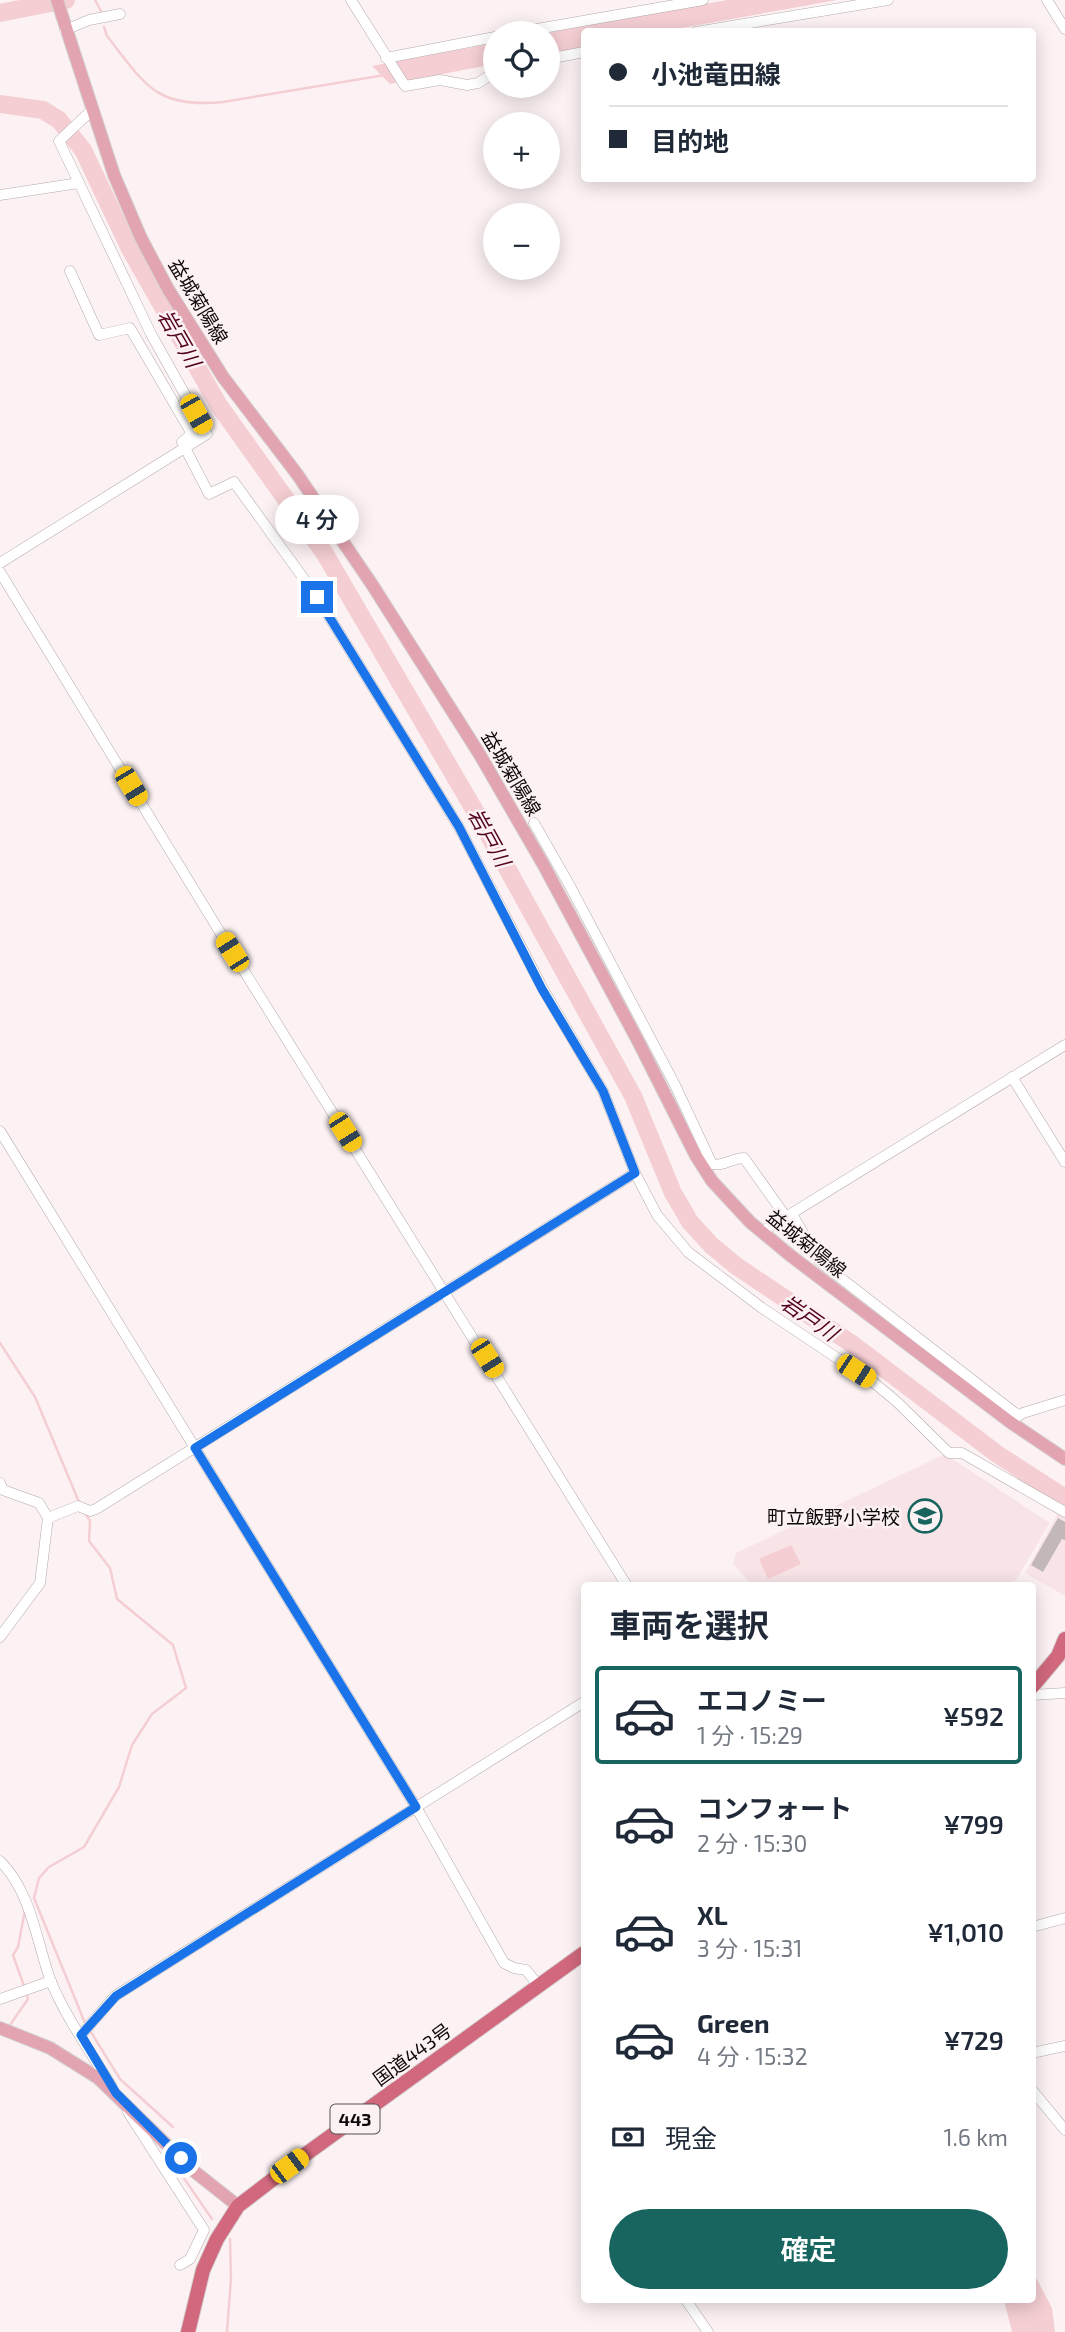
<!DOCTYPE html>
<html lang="ja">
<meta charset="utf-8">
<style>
:root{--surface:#fff;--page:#f6f6f7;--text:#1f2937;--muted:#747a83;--line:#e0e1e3;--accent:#186560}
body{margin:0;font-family:"Exo 2","Noto Sans JP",sans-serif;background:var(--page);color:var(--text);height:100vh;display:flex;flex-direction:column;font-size:26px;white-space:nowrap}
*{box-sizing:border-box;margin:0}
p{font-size:23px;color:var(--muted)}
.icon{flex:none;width:38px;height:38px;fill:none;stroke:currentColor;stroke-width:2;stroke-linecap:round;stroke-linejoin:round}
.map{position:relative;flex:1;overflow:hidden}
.panel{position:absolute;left:581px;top:1582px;width:455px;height:721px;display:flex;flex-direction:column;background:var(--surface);border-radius:7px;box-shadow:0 4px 18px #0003}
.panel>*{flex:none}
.guide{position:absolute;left:581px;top:28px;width:455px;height:154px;border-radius:7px;box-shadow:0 4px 18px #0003;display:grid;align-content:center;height:154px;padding:0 28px;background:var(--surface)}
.tools{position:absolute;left:483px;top:21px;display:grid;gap:14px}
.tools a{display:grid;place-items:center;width:77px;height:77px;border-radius:50%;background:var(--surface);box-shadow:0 4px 18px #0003;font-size:35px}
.end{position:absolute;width:32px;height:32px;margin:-16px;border:9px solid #1a73e8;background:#fff;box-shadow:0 0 0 4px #fff}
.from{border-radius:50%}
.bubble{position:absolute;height:49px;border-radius:24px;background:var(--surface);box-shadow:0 4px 18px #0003;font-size:23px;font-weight:600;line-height:49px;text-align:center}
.car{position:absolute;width:21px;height:42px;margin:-21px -10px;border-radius:9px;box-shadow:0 0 5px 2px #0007;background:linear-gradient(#f5c518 24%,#345 0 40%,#f5c518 0 76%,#345 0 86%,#f5c518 0)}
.guide b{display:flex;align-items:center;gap:24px;height:66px;font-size:26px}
.guide b+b{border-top:2px solid var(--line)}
.guide i{width:18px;height:18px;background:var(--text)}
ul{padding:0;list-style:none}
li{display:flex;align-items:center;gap:21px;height:98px;margin:0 14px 10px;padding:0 14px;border:4px solid transparent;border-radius:7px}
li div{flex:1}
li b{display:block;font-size:26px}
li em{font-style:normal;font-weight:600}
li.current{border-color:var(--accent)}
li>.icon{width:63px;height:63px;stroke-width:1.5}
h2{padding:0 28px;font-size:32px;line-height:84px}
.pay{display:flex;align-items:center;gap:18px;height:77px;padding:0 28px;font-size:26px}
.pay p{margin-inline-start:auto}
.button{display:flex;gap:14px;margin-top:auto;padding:14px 28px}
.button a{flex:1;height:80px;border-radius:42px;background:var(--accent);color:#fff;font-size:28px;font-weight:600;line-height:80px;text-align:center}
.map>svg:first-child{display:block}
.built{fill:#f8e4e7}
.water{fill:#f4ced3}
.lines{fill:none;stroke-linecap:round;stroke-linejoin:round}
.stream{stroke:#f4ced3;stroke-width:2.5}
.river{stroke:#f4ced3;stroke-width:18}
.building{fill:#c3b8b9}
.minor-casing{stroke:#b4a9aa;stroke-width:11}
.major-casing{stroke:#d4d3d3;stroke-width:14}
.highway-casing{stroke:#d4d3d3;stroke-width:16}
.minor{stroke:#fff;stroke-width:10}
.major{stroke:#e3a4b1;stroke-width:12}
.highway{stroke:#d1687d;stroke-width:14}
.route{stroke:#1a73e8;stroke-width:9}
.labels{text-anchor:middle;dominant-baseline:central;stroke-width:5;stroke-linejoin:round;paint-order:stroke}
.shield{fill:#fdf2f3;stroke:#565051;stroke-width:2}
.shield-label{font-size:18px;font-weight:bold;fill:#0e0a0b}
.street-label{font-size:19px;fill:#0e0a0b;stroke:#fdf2f3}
.poi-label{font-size:19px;fill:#0e0a0b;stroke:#fdf2f3;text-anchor:end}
.water-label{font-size:21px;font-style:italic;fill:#53031f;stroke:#fdf2f3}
</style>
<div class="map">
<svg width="1065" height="2332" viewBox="0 0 1065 2332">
<rect width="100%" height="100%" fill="#fdf2f3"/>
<g class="built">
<path d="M945,1454l105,69 -34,57 -10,5h-254l-19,-21 3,-11z"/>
<path d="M1058,1513l7,4v79l-40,-23z"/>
</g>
<g class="water">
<path d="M727,0h110l-172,31 -81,1v15l-36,7 -1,-21z"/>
<path d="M495,43v21l-105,20 -18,-18z"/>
<path d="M791,1545l10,19 -33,15 -9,-20z"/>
<path d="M1033,2272l19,36 3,24h-43l-8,-32h28z"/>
</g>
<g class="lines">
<g class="stream">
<path d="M95,0l6,11"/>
<path d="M104,27l3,9c38,48 48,73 116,66l162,-27"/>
<path d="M0,1343l35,54 44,105"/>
<path d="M84,1511l6,10 -1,20 21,27 7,31 56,46 13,43 -34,26 -20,31 -13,42 -35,60 -35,20 -10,11 -5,20 51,125"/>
<path d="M24,1986l-11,-31 5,-8 7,-37"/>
<path d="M10,2025l18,-26 -2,-7"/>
<path d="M89,2029l31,50 53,48"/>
<path d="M177,2168l35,51"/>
<path d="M227,2332l4,-54 -1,-39"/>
</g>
<g class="river">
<path d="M0,13l66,-13"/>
<path d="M0,104l43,6 16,10 24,30 47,99 88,155 107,150 157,269 151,273 40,97 17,29 21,23 24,20 117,79 145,110 68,44"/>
</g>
</g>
<path class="building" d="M1058,1518l7,4v18l-3,-1 -19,33 -12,-7z"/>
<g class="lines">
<defs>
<g id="minor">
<path d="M351,0l54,86 35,-6 27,5 11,-2 17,-11"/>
<path d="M1047,0l18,29"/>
<path d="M65,30l24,-10 31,-6"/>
<path d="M696,32l192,-32"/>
<path d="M514,33l189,-33"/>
<path d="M386,58l109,-21"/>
<path d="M548,59l36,-7"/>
<path d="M0,195l79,-12"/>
<path d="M70,271l29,64 31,-7 62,106 -10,8 27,52 25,-12 83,115 142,230 84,162 60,102 32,82 22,42 31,37 74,56 111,74 23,19 53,52h13l103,59"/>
<path d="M0,563l207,-129 -56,-100 -92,-193 33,-31"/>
<path d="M0,572l218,357 409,657"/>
<path d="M534,823l36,63 105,199 37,79c10,3 21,-6 32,-6l42,59"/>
<path d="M1012,1077l53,85"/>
<path d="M0,1131l416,676 88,156 10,5 12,2 13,16"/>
<path d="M792,1214l28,48 199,154"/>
<path d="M763,1231l302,-186"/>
<path d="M1016,1417l7,-4 42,-13"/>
<path d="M0,1483l3,7 36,13 9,15 -8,65 -40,54"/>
<path d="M48,1518l30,-12 12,5 6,-2 539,-336"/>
<path d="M1032,1695l33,-2"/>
<path d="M0,1861c31,31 36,78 50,118 14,36 42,75 62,108"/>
<path d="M1032,1927l33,-9"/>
<path d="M0,1999l51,-18"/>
<path d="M81,2035l34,-39 469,-294"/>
<path d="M1032,2053l33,-7"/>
<path d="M1032,2090l33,40"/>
<path d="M128,2112l76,118 -14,29 -10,6"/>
<path d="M686,2300l22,32"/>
</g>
<g id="major">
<path d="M57,0l57,175 27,63 27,51 55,88 74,97 76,112 107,169 63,109 95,177 58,115 16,25 38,41 41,34 219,166 55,37"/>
<path d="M0,2028l50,20 48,30 97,94 43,34"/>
</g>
<g id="highway">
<path d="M1032,1687l26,-31 7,-17"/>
<path d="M188,2332l15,-62 14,-31 21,-33 68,-52 278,-201"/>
</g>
</defs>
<use href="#minor" class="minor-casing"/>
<use href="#major" class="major-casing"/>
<use href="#highway" class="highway-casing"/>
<use href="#minor" class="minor"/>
<use href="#major" class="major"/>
<use href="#highway" class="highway"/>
</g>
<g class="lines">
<path class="route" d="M181,2158l-65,-65 -35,-58 35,-39 300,-189 -221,-359 440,-275 -32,-82 -61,-102 -83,-162 -142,-230"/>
</g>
<defs>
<symbol id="school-ring" viewBox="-11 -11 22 22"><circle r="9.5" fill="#fdf2f3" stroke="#186560" stroke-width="1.5"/><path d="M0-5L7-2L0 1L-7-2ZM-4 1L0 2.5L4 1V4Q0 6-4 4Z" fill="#186560"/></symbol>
</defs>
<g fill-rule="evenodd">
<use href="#school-ring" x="906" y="1497" width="38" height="38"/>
</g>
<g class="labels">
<rect class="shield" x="330.5" y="2104.5" width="49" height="29" rx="5"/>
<g class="shield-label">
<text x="355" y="2119">443</text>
</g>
<g class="street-label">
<text transform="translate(199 301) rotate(59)">益城菊陽線</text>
<text transform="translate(512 773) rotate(59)">益城菊陽線</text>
<text transform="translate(807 1243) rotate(39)">益城菊陽線</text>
<text transform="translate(412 2054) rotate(-36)">国道443号</text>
</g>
<g class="poi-label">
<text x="900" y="1516">町立飯野小学校</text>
</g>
<g class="water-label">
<text transform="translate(180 338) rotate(60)">岩戸川</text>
<text transform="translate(490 837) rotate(61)">岩戸川</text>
<text transform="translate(810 1317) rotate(35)">岩戸川</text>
</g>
</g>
</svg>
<div class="tools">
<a><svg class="icon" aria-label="locate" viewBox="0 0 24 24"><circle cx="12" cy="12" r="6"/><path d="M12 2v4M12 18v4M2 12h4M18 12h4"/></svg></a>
<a>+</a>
<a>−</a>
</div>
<i class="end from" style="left:181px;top:2158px"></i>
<i class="end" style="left:317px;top:597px"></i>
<div class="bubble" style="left:275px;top:495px;width:84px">4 分</div>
<i class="car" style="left:196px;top:414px;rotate:150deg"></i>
<i class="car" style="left:131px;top:786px;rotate:149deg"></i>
<i class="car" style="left:232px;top:952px;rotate:328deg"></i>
<i class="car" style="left:345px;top:1132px;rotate:148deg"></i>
<i class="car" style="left:487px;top:1358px;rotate:148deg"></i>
<i class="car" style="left:856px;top:1371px;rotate:123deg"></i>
<i class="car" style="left:289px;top:2166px;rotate:53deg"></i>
<div class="guide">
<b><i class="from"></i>小池竜田線</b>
<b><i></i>目的地</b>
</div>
<section class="panel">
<h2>車両を選択</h2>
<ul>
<li class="current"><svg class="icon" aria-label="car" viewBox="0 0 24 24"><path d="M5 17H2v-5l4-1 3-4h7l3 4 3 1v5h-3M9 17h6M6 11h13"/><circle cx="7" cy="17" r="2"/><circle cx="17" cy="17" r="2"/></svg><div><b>エコノミー</b><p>1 分 · 15:29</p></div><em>¥592</em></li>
<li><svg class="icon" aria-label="car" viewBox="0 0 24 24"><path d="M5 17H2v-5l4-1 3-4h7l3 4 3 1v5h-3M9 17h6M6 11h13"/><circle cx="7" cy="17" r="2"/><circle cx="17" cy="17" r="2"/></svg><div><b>コンフォート</b><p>2 分 · 15:30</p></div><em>¥799</em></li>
<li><svg class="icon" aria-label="car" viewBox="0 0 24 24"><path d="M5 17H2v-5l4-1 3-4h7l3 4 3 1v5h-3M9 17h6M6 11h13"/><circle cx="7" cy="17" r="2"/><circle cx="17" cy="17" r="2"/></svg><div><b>XL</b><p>3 分 · 15:31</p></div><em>¥1,010</em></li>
<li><svg class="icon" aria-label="car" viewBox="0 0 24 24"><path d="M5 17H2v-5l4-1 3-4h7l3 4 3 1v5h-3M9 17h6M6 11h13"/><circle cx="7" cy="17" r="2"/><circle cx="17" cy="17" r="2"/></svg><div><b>Green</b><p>4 分 · 15:32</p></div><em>¥729</em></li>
</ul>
<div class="pay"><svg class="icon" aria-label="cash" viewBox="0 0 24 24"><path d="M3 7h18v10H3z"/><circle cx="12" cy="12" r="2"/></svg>現金<p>1.6 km</p></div>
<div class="button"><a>確定</a></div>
</section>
</div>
